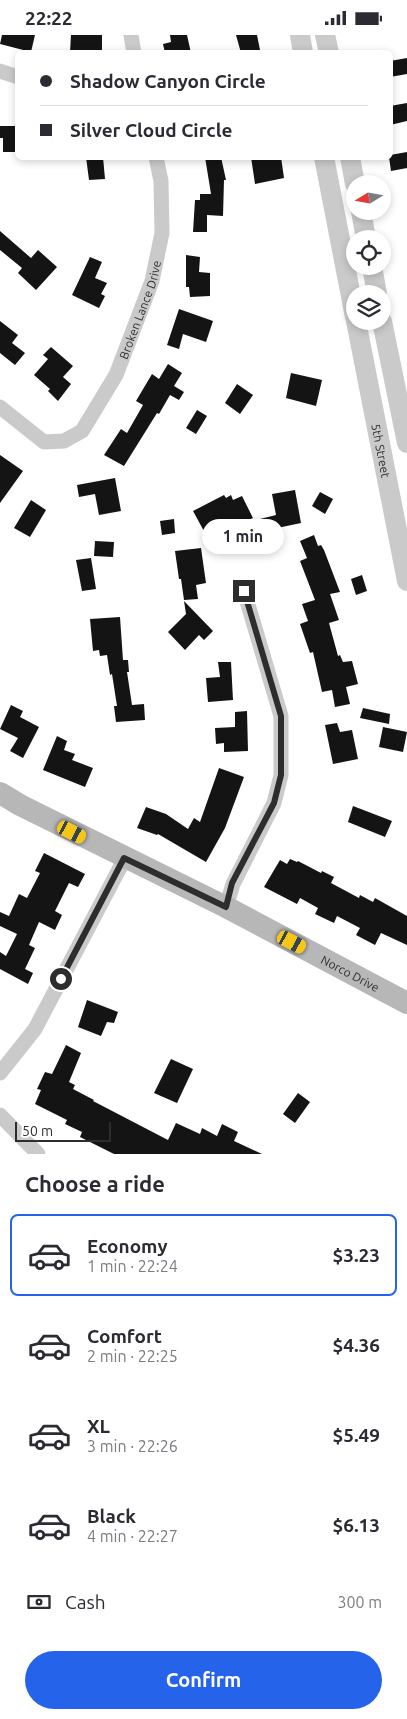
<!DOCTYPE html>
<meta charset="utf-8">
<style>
:root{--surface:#fff;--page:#f7f7f7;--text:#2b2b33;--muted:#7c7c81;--line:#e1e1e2;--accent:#2563eb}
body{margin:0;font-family:Ubuntu,sans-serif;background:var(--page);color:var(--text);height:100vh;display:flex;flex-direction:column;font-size:19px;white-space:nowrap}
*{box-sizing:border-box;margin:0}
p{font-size:16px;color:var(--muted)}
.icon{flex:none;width:28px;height:28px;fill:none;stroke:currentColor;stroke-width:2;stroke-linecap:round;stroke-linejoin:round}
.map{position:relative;height:1119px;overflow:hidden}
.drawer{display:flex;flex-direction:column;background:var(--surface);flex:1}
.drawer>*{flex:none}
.top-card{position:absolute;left:15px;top:15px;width:378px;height:110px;border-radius:8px;box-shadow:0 2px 8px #0003;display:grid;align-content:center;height:110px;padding:0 25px;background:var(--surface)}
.needle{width:32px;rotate:259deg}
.fabs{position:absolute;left:346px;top:140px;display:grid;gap:10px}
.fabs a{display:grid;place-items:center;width:45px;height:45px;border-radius:50%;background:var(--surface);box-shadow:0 2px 8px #0003;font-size:25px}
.scale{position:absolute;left:15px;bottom:12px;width:96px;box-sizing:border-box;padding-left:5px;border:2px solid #2d2d2d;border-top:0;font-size:14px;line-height:18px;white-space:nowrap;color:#2d2d2d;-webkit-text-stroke:4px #fff;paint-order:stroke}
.end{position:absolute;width:22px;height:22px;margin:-11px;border:6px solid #2d2d2d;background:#fff;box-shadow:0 0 0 2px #fff}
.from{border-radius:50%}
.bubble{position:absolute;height:35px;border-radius:18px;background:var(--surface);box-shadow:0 2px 8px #0003;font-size:16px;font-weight:600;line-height:35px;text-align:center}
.car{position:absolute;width:15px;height:30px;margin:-15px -8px;border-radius:6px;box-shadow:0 0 4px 1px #0007;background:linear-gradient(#f5c518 24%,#345 0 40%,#f5c518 0 76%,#345 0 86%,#f5c518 0)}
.top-card b{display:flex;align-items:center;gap:18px;height:48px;font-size:19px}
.top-card b+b{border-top:1px solid var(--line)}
.top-card i{width:12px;height:12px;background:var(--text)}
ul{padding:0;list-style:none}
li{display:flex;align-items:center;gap:15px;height:82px;margin:0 10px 8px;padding:0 15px;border:2px solid transparent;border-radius:8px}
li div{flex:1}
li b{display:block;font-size:19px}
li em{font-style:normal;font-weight:600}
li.on{border-color:var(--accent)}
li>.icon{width:45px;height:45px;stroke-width:1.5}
h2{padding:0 25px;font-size:22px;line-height:60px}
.pay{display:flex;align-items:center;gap:12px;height:55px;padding:0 25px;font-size:19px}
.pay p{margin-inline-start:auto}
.cta{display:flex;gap:10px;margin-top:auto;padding:10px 25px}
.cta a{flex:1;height:58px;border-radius:30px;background:var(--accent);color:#fff;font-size:20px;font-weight:600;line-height:58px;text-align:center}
.status{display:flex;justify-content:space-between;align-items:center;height:35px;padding:0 25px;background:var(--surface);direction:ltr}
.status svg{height:14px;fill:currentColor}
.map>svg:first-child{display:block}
.building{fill:#141414}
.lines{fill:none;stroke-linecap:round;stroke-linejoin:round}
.minor{stroke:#cacaca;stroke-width:15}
.tertiary{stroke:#cacaca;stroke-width:20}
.secondary{stroke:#b7b7b7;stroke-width:22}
.route{stroke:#2d2d2d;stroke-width:6}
.labels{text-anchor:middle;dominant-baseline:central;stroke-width:5;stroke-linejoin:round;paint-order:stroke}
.street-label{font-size:12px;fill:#2d2d2d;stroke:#fff}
</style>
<div class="status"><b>22:22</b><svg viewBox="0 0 49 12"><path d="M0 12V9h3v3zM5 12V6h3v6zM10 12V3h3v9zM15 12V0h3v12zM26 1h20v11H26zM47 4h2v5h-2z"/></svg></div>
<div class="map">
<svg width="407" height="1119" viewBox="0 0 407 1119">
<rect width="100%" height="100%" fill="#fff"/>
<g class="building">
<path d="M2,0h33l-4,17 -31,-8z"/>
<path d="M71,0h31v18l-32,-1z"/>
<path d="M170,0h17l4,18h-26l-2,-9 8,-2z"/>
<path d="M236,0h21l3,15 -19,3z"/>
<path d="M407,23v16l-17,3v-16z"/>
<path d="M407,68v18l-17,4v-19z"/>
<path d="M0,91h18v26h-15v-14h-3z"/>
<path d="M407,117v16l-16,3 -2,-14 1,-2z"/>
<path d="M86,122h17l2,22 -16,1z"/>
<path d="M205,122h16l5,23h-2l-1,36 -16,-1v17h-14l2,-32h5v-6h11z"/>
<path d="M251,122h30l3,21 -29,6z"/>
<path d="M0,196l31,27 7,-8 19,17 -21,23 -18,-17 4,-5 -22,-18z"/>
<path d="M186,220l14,2 -1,15 11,1v23l-20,1 -1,-10h-3z"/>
<path d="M90,222l12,5 -7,16 12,5 -6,11 4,2 -6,12 -27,-13z"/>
<path d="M179,274l34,12 -7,21 -23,-8 -4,15 -12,-4z"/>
<path d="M0,286l18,14 -6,8 13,10 -10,12 -15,-12z"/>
<path d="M51,312l22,19 -10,11 8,7 -13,17 -10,-10 2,-2 -16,-14 14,-16 -5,-4z"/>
<path d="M168,329l14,9 -8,13 10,6 -5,8 -9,-5 -11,19 -2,-1 -33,53 -20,-11 17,-26 6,4 16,-28 -7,-4 16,-27 7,5z"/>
<path d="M291,338l31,7 -6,26 -30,-8z"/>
<path d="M237,349l16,11 -13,19 -15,-11z"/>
<path d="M197,375l10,6 -11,18 -10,-6z"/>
<path d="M0,420l23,16 -23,32z"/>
<path d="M115,443l6,33 -22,4 -4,-21 -16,3 -2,-12z"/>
<path d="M295,455l6,33 -38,8 -3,-12 16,-4 -4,-21z"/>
<path d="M320,457l13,7 -8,15 -13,-8z"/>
<path d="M224,460l2,3 5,-3 2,5 9,-4 11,22 -29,14 -4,-7 -15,8 -12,-22z"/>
<path d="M31,465l15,10 -16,27 -16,-9z"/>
<path d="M174,484l1,14 -13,2 -2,-14z"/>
<path d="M314,500l4,11 3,-1 3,5 16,42 -10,2 9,26 -10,3 9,33 2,-1 3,7 9,-1 6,23 -12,3 4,17 -15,3 -3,-17 -10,2 -9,-40 -3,1 -10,-29 8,-3 -6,-17 13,-4 -15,-39 7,-3 -7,-17z"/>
<path d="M95,506l19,1 -1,15 -19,-1z"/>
<path d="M201,513l5,35 -10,2 2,14 -14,1 -3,-21h-2l-4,-28z"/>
<path d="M91,523l5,31 -14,2 -6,-31z"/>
<path d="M362,540l5,16 -11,4 -5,-16z"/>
<path d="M184,566l29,30 -9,9 -5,-5 -14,15 -17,-18 18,-18z"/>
<path d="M120,582l3,43h5l1,12h-2l5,33 12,-1 1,16 -29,2 -2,-16h3l-5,-32 -2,1 -3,-20 -7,1 -1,-6 -6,1 -3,-32z"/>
<path d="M218,627h13l2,38 -25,2 -2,-24 14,-1z"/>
<path d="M11,670l12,6 -3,6 19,10 -16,31 -13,-7 8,-13 -18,-9z"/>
<path d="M363,673l27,6 -1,10 -29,-6z"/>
<path d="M247,676l1,40 -24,1v-9l-8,1 -1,-16 20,-1v-15z"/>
<path d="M337,688l3,9 12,-2 6,29 -25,5 -8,-39z"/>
<path d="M383,692l24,5 -4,20 -24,-5z"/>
<path d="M57,701l10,5 -3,9 11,4 -3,6 21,8 -8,19 -42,-17z"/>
<path d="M219,733l25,9 -19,51 -19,34 -48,-28 -1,1 -20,-7 9,-21 20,7 22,15 6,-11 6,4z"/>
<path d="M353,771l39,15 -7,16 -37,-15z"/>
<path d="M44,818l41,21 -7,13 -9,-4 -14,28 7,4 -7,15 -16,-8 -10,23 6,3 -10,21 8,4 -5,11 -28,-15v-17l6,4 11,-22 -17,-8v-14l9,4 10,-22 8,4 13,-25 -5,-2z"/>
<path d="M290,824l7,3 1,-1 23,12 1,-2 12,6 -3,6 28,15 1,-3 13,7 2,-4 32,18v29l-26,-12 -6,12 -19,-10 4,-7 -23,-12 -3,7 -19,-9 3,-6 -18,-10 -3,6 -33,-17 16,-27 7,4z"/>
<path d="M87,965l31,12 -4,11 -7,-1 -6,14 -23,-9z"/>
<path d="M66,1010l15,8 -12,29 6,3 -2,4 21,11 -1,1 75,39 8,-17 24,11 2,-6 15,8 5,-12 16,8 -4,9 28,13h-148l-34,-17 2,-5 -17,-8 2,-4 -32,-16 6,-14 -4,-1 8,-17 7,2z"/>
<path d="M171,1024l22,10 -16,34 -23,-10z"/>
<path d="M298,1058l12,9 -15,21 -12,-9z"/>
</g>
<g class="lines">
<g class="minor">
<path d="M131,0l3,18"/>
<path d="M0,36l18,6"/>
<path id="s1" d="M0,372l44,35 20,-1 18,-10 34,-56 36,-94 10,-48 -1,-52 -5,-24"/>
<path d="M226,872l7,-23 41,-81 7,-28v-59l-37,-125"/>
<path d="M0,1038l35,-44 90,-171"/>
<path d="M0,1080l38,39"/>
</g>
<g class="tertiary">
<path d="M300,0l3,18"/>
<path d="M325,0l4,18"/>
<path d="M324,122l31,160"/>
<path d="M350,122l5,27"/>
<path d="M361,176l5,28"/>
<path d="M372,231l5,28"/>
<path id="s2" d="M356,286l51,260"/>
<path d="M382,286l25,122"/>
</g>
<path class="secondary" id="s3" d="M0,758l20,12 206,102 181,96"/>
</g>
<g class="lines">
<path class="route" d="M61,944l63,-121 102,49 6,-24 42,-80 7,-28v-59l-37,-125"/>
</g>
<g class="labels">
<g class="street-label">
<text stroke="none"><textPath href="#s1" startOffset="232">Broken Lance Drive</textPath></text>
<text stroke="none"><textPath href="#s2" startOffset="132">5th Street</textPath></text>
<text stroke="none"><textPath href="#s3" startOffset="394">Norco Drive</textPath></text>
</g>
</g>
</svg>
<div class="fabs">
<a><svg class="needle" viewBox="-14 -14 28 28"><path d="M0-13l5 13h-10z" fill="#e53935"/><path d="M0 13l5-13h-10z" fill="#7c7c81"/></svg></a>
<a><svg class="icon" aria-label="locate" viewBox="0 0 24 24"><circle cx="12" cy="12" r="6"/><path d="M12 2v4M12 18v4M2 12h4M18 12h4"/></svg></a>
<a><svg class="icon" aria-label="layers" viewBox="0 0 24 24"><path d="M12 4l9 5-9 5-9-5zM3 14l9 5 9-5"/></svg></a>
</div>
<div class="scale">50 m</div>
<i class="end from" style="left:61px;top:944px"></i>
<i class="end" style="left:244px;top:556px"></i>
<div class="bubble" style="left:202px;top:484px;width:82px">1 min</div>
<i class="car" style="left:72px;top:797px;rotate:117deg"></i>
<i class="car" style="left:292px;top:907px;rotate:118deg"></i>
<div class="top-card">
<b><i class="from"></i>Shadow Canyon Circle</b>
<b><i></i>Silver Cloud Circle</b>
</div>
</div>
<section class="drawer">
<h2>Choose a ride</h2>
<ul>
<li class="on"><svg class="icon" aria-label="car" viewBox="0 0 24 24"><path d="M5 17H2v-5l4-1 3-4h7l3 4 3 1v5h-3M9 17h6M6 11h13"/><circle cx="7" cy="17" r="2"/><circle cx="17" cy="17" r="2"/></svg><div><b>Economy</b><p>1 min · 22:24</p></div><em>$3.23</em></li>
<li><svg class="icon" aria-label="car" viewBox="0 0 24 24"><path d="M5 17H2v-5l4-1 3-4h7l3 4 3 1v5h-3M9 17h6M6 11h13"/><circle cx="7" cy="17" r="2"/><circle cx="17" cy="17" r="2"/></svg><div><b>Comfort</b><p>2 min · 22:25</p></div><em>$4.36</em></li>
<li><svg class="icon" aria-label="car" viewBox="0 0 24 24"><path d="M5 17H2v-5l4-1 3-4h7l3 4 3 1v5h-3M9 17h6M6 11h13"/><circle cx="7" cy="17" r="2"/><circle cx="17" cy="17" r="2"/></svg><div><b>XL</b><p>3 min · 22:26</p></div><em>$5.49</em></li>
<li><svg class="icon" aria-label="car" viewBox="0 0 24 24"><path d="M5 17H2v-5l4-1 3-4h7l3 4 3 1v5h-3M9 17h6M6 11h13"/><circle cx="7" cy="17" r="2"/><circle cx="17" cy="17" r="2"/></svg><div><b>Black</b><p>4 min · 22:27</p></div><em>$6.13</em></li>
</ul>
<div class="pay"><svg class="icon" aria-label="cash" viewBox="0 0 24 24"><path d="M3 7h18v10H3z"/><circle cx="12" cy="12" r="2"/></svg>Cash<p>300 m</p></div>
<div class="cta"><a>Confirm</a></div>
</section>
